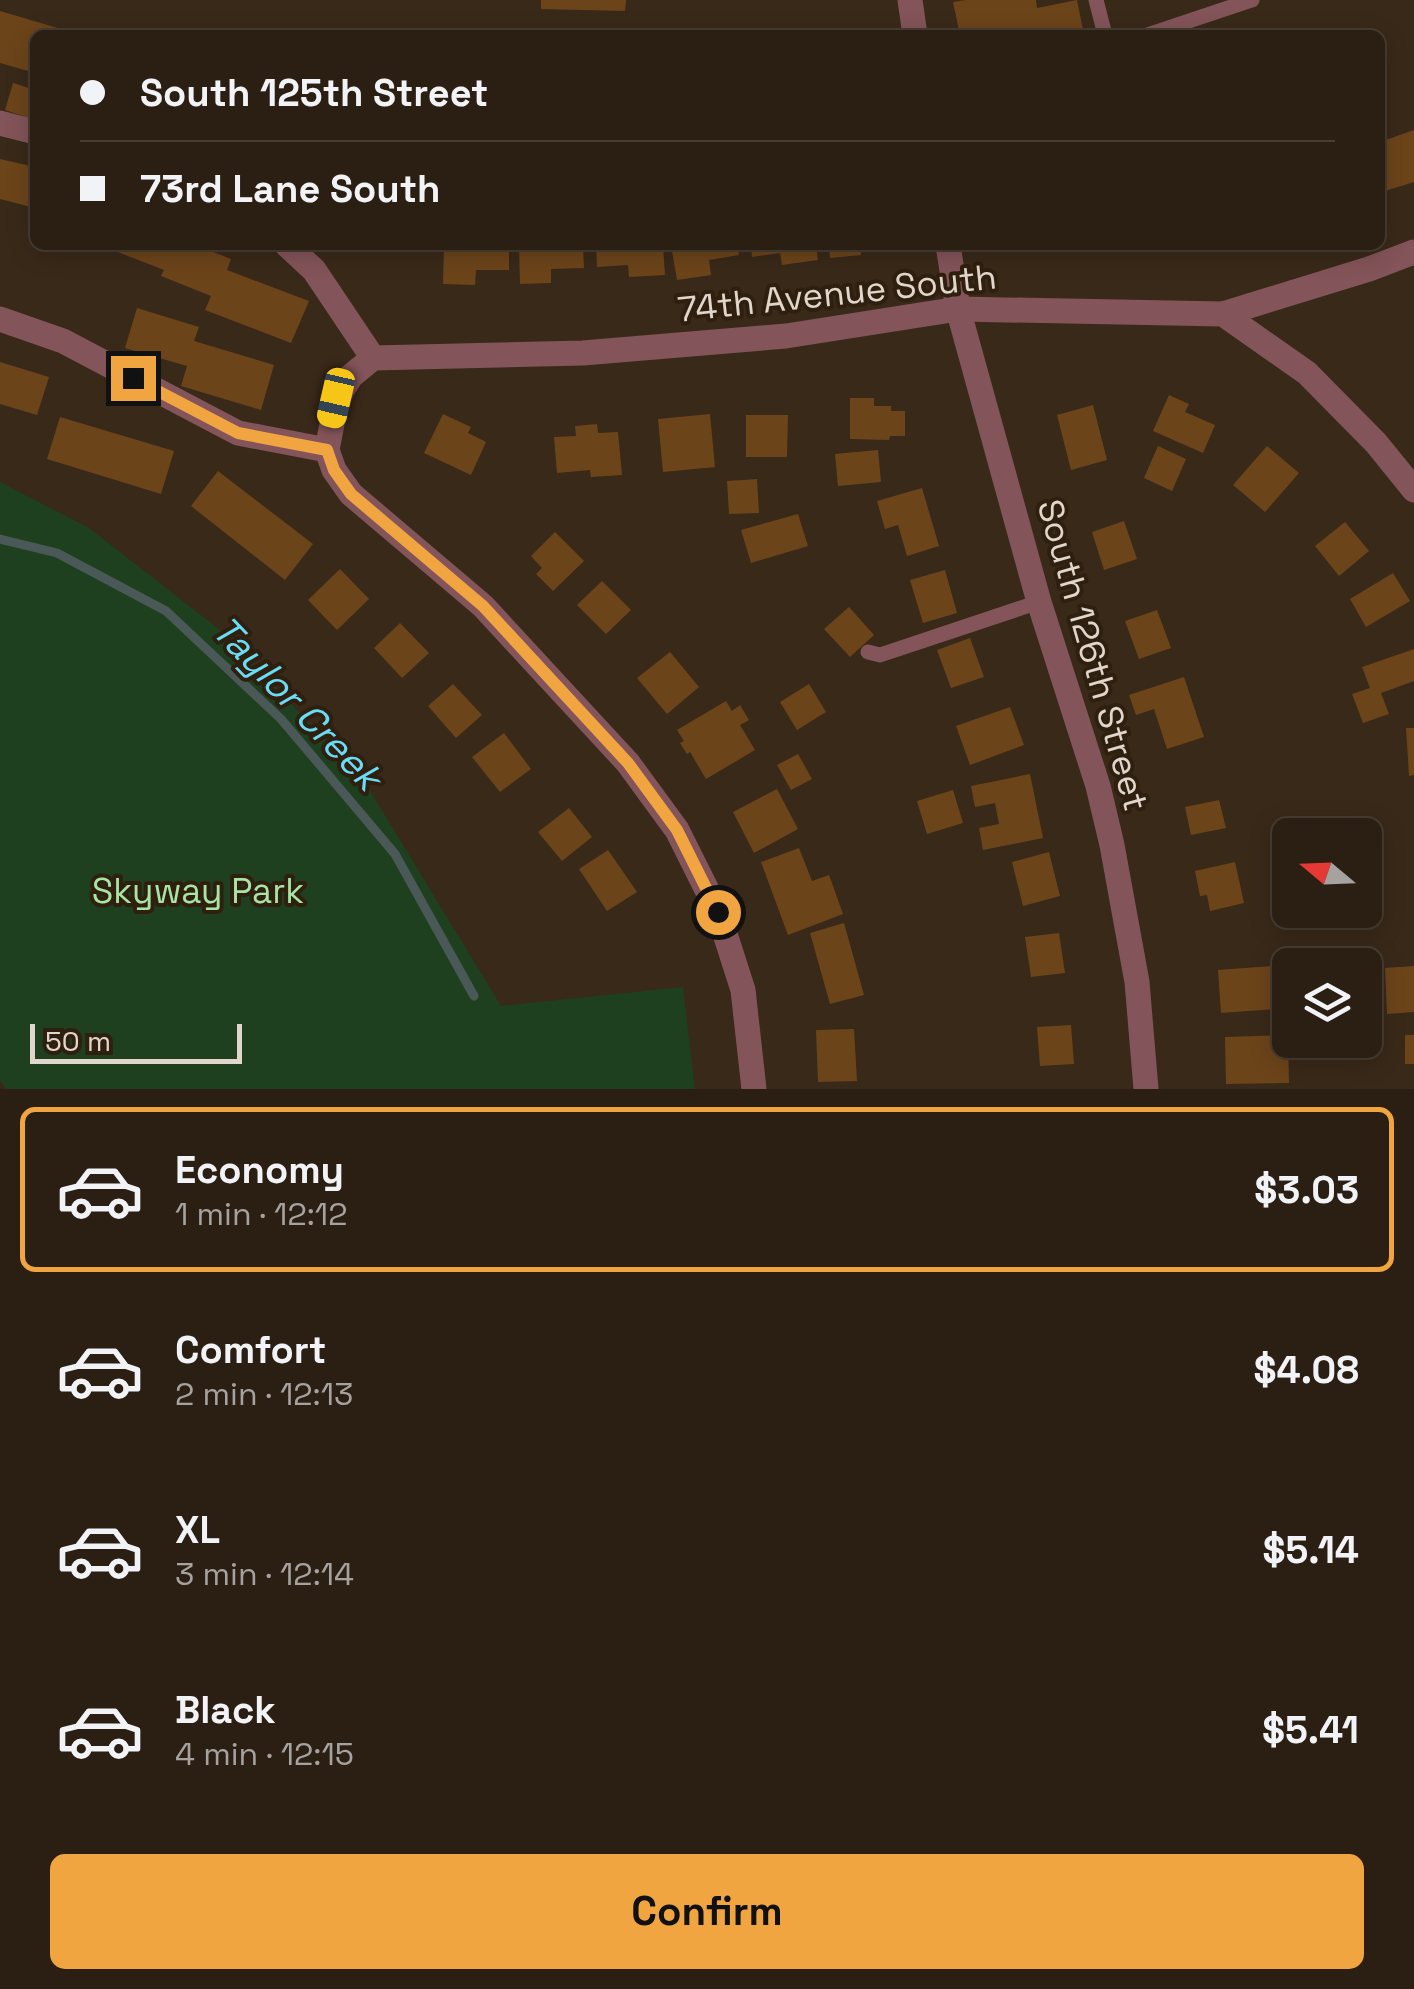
<!DOCTYPE html>
<meta charset="utf-8">
<style>
:root{--surface:#2b1f13;--page:#33271c;--text:#f1f3f6;--muted:#a6a2a0;--line:#473d33;--accent:#f1a540}
body{margin:0;font-family:"Space Grotesk",sans-serif;background:var(--page);color:var(--text);height:100vh;display:flex;flex-direction:column;font-size:38px;white-space:nowrap}
*{box-sizing:border-box;margin:0}
p{font-size:32px;color:var(--muted)}
.icon{flex:none;width:55px;height:55px;fill:none;stroke:currentColor;stroke-width:2;stroke-linecap:round;stroke-linejoin:round}
.map{position:relative;height:1089px;overflow:hidden}
.side{display:flex;flex-direction:column;background:var(--surface);flex:1}
.side>*{flex:none}
.top-card{position:absolute;left:30px;top:30px;width:1355px;height:220px;border-radius:15px;box-shadow:0 5px 25px #0003,0 0 0 2px var(--line);display:grid;align-content:center;height:220px;padding:0 50px;background:var(--surface)}
.needle{width:65px;rotate:289deg}
.buttons{position:absolute;left:1272px;top:818px;display:grid;gap:20px}
.buttons a{display:grid;place-items:center;width:110px;height:110px;border-radius:15px;background:var(--surface);box-shadow:0 5px 25px #0003,0 0 0 2px var(--line);font-size:50px}
.scale{position:absolute;left:30px;bottom:25px;width:212px;box-sizing:border-box;padding-left:10px;border:5px solid #e1d6cc;border-top:0;font-size:28px;line-height:35px;white-space:nowrap;color:#e1d6cc;-webkit-text-stroke:8px #2f1f0f;paint-order:stroke}
.end{position:absolute;width:45px;height:45px;margin:-22px;border:12px solid #f1a540;background:#111;box-shadow:0 0 0 5px #111}
.from{border-radius:50%}
.car{position:absolute;width:30px;height:60px;margin:-30px -15px;border-radius:12px;box-shadow:0 0 8px 2px #0007;background:linear-gradient(#f5c518 24%,#345 0 40%,#f5c518 0 76%,#345 0 86%,#f5c518 0)}
.top-card b{display:flex;align-items:center;gap:35px;height:95px;font-size:38px}
.top-card b+b{border-top:2px solid var(--line)}
.top-card i{width:25px;height:25px;background:var(--text)}
ul{padding:18px 0 0;list-style:none}
li{display:flex;align-items:center;gap:30px;height:165px;margin:0 20px 15px;padding:0 30px;border:5px solid transparent;border-radius:15px}
li div{flex:1}
li b{display:block;font-size:38px}
li em{font-style:normal;font-weight:700}
li.on{border-color:var(--accent)}
li>.icon{width:90px;height:90px;stroke-width:1.5}
.cta{display:flex;gap:20px;margin-top:auto;padding:20px 50px}
.cta a{flex:1;height:115px;border-radius:15px;background:var(--accent);color:#111;font-size:40px;font-weight:700;line-height:115px;text-align:center}
.map>svg:first-child{display:block}
.green{fill:#1f401e}
.lines{fill:none;stroke-linecap:round;stroke-linejoin:round}
.stream{stroke:#4a5858;stroke-width:9}
.building{fill:#6c441a}
.service{stroke:#835459;stroke-width:15}
.minor{stroke:#835459;stroke-width:25}
.route{stroke:#f1a540;stroke-width:12}
.labels{text-anchor:middle;dominant-baseline:central;stroke-width:8;stroke-linejoin:round;paint-order:stroke}
.street-label{font-size:35px;fill:#e1d6cc;stroke:#2f1f0f}
.park-label{font-size:35px;fill:#a7e5a4;stroke:#2f1f0f}
.water-label{font-size:38px;font-style:italic;fill:#6adcf5;stroke:#2f1f0f}
</style>
<div class="map">
<svg width="1414" height="1089" viewBox="0 0 1414 1089">
<rect width="100%" height="100%" fill="#392919"/>
<path class="green" d="M0,482l89,46 131,102 141,146 140,230 182,-19 12,102h-689l-6,-8z"/>
<g class="lines">
<path class="stream" d="M0,539l57,14 109,58 115,108 114,135 79,142"/>
</g>
<g class="building">
<path d="M541,0h85l-1,11 -84,-2z"/>
<path d="M966,0h70l1,8 40,-8 7,35h-124l-7,-33z"/>
<path d="M0,11l78,23v1h-43v38l-35,-10z"/>
<path d="M13,83l22,7v30l-30,-10z"/>
<path d="M1414,130v52l-29,9 -5,-15v-34z"/>
<path d="M0,159l35,8v41l-35,-9z"/>
<path d="M100,245h96l35,14 -4,11 82,31 -18,42 -86,-33 6,-14 -50,-20 3,-6z"/>
<path d="M444,245h65v25h-33l-1,15 -32,-1z"/>
<path d="M519,245h64l1,23 -33,1v14l-31,1z"/>
<path d="M596,245h67l2,30 -36,2 -1,-12 -31,2z"/>
<path d="M671,245h66l2,10 -30,5 2,15 -34,5z"/>
<path d="M751,245h65l2,15 -36,5 -2,-12 -28,4z"/>
<path d="M829,245h31l1,10 -31,3z"/>
<path d="M137,308l62,19 -5,14 80,24 -13,45 -80,-24 6,-20 -62,-18z"/>
<path d="M0,362l49,15 -12,38 -37,-11z"/>
<path d="M1169,395l20,9 -4,8 30,13 -12,28 -50,-22z"/>
<path d="M850,398h24v8h17v5h14v25h-15l-1,4 -39,-1z"/>
<path d="M1093,405l14,55 -36,10 -14,-55z"/>
<path d="M443,414l28,13 -3,6 18,9 -15,33 -47,-22z"/>
<path d="M710,414l5,53 -52,5 -5,-53z"/>
<path d="M746,415h42l-1,42h-41z"/>
<path d="M60,417l114,34 -13,43 -114,-35z"/>
<path d="M597,424l1,9 20,-1 4,43 -31,2 -1,-7 -33,3 -3,-36 22,-1 -1,-10z"/>
<path d="M1158,446l28,13 -14,32 -28,-13z"/>
<path d="M1267,446l32,27 -34,39 -32,-27z"/>
<path d="M878,450l3,32 -43,4 -3,-32z"/>
<path d="M218,471l95,73 -28,36 -94,-74z"/>
<path d="M757,479l2,34 -30,1 -2,-33z"/>
<path d="M922,488l17,58 -32,10 -9,-31 -13,4 -8,-28z"/>
<path d="M798,514l10,32 -57,17 -10,-33z"/>
<path d="M1124,521l13,38 -33,11 -12,-38z"/>
<path d="M1345,522l24,29 -30,25 -24,-30z"/>
<path d="M555,532l29,29 -31,30 -17,-17 6,-6 -11,-12z"/>
<path d="M340,569l29,30 -32,31 -29,-30z"/>
<path d="M945,570l12,43 -34,10 -13,-43z"/>
<path d="M1393,573l17,28 -44,26 -16,-28z"/>
<path d="M602,581l29,29 -25,24 -29,-29z"/>
<path d="M849,607l25,28 -24,22 -26,-28z"/>
<path d="M1157,610l14,38 -32,11 -14,-38z"/>
<path d="M400,623l29,30 -27,25 -28,-30z"/>
<path d="M970,638l14,39 -33,11 -14,-38z"/>
<path d="M1414,649v32l-33,12 8,21 -26,9 -11,-29 18,-6 -8,-21z"/>
<path d="M670,652l29,35 -32,27 -30,-36z"/>
<path d="M1184,677l20,60 -37,12 -13,-40 -18,6 -7,-20z"/>
<path d="M453,684l29,31 -26,23 -28,-32z"/>
<path d="M809,684l17,28 -29,18 -17,-28z"/>
<path d="M726,701l6,10 8,-6 9,15 -9,5 15,25 -49,29 -16,-27 -3,2 -7,-11 4,-2 -7,-11z"/>
<path d="M1010,707l14,38 -54,20 -14,-39z"/>
<path d="M1406,728h8v47l-5,1z"/>
<path d="M504,733l27,36 -31,23 -28,-35z"/>
<path d="M798,754l14,25 -21,11 -14,-25z"/>
<path d="M1030,774l13,64 -60,12 -4,-22 20,-4 -4,-21 -20,4 -4,-21z"/>
<path d="M777,789l21,40 -44,24 -21,-41z"/>
<path d="M953,790l10,33 -36,11 -10,-33z"/>
<path d="M1219,800l7,28 -35,7 -6,-28z"/>
<path d="M569,808l23,29 -30,24 -24,-29z"/>
<path d="M799,848l13,33 17,-6 14,39 -55,21 -27,-73z"/>
<path d="M608,850l29,42 -30,19 -28,-42z"/>
<path d="M1049,852l11,44 -37,10 -11,-44z"/>
<path d="M1235,862l9,41 -34,8 -3,-16 -7,1 -5,-25z"/>
<path d="M844,923l20,72 -34,9 -20,-71z"/>
<path d="M1059,933l6,40 -34,4 -6,-40z"/>
<path d="M1284,965l3,43 -66,5 -3,-43z"/>
<path d="M1414,966v46l-27,2 -2,-46z"/>
<path d="M1071,1025l3,39 -34,2 -3,-39z"/>
<path d="M854,1029l3,52 -39,1 -2,-52z"/>
<path d="M1288,1035l1,48 -63,1 -1,-47z"/>
<rect x="1405" y="1035" width="9" height="29"/>
</g>
<g class="lines">
<g class="service">
<path d="M1096,0l9,35"/>
<path d="M1147,35l105,-35"/>
<path d="M868,652l12,3 159,-53"/>
</g>
<g class="minor">
<path d="M910,0l5,35"/>
<path d="M0,123l35,9"/>
<path d="M287,245l27,25 59,88"/>
<path d="M948,245l10,64 81,293 59,184 14,59 25,137 9,107"/>
<path d="M1223,314l146,-45 45,-17"/>
<path d="M0,319l63,22 175,92 89,17"/>
<path d="M754,1089l-11,-99 -25,-78 -41,-82 -49,-67 -145,-157 -132,-112 -17,-24 -7,-20 10,-52 14,-22 22,-18 210,-5 203,-17 172,-27 265,5 84,59 69,70 38,47"/>
</g>
</g>
<g class="lines">
<path class="route" d="M133,378l105,55 89,17 7,20 17,24 132,112 145,157 49,67 41,82"/>
</g>
<g class="labels">
<g class="street-label">
<text transform="translate(837 293) rotate(-6)">74th Avenue South</text>
<text transform="translate(1093 655) rotate(74)">South 126th Street</text>
</g>
<g class="park-label">
<text x="198" y="891">Skyway Park</text>
</g>
<g class="water-label">
<text transform="translate(297 703) rotate(46)">Taylor Creek</text>
</g>
</g>
</svg>
<div class="buttons">
<a><svg class="needle" viewBox="-14 -14 28 28"><path d="M0-13l5 13h-10z" fill="#e53935"/><path d="M0 13l5-13h-10z" fill="#a6a2a0"/></svg></a>
<a><svg class="icon" aria-label="layers" viewBox="0 0 24 24"><path d="M12 4l9 5-9 5-9-5zM3 14l9 5 9-5"/></svg></a>
</div>
<div class="scale">50 m</div>
<i class="end from" style="left:718px;top:912px"></i>
<i class="end" style="left:133px;top:378px"></i>
<i class="car" style="left:336px;top:398px;rotate:193deg"></i>
<div class="top-card">
<b><i class="from"></i>South 125th Street</b>
<b><i></i>73rd Lane South</b>
</div>
</div>
<section class="side">
<ul>
<li class="on"><svg class="icon" aria-label="car" viewBox="0 0 24 24"><path d="M5 17H2v-5l4-1 3-4h7l3 4 3 1v5h-3M9 17h6M6 11h13"/><circle cx="7" cy="17" r="2"/><circle cx="17" cy="17" r="2"/></svg><div><b>Economy</b><p>1 min · 12:12</p></div><em>$3.03</em></li>
<li><svg class="icon" aria-label="car" viewBox="0 0 24 24"><path d="M5 17H2v-5l4-1 3-4h7l3 4 3 1v5h-3M9 17h6M6 11h13"/><circle cx="7" cy="17" r="2"/><circle cx="17" cy="17" r="2"/></svg><div><b>Comfort</b><p>2 min · 12:13</p></div><em>$4.08</em></li>
<li><svg class="icon" aria-label="car" viewBox="0 0 24 24"><path d="M5 17H2v-5l4-1 3-4h7l3 4 3 1v5h-3M9 17h6M6 11h13"/><circle cx="7" cy="17" r="2"/><circle cx="17" cy="17" r="2"/></svg><div><b>XL</b><p>3 min · 12:14</p></div><em>$5.14</em></li>
<li><svg class="icon" aria-label="car" viewBox="0 0 24 24"><path d="M5 17H2v-5l4-1 3-4h7l3 4 3 1v5h-3M9 17h6M6 11h13"/><circle cx="7" cy="17" r="2"/><circle cx="17" cy="17" r="2"/></svg><div><b>Black</b><p>4 min · 12:15</p></div><em>$5.41</em></li>
</ul>
<div class="cta"><a>Confirm</a></div>
</section>
